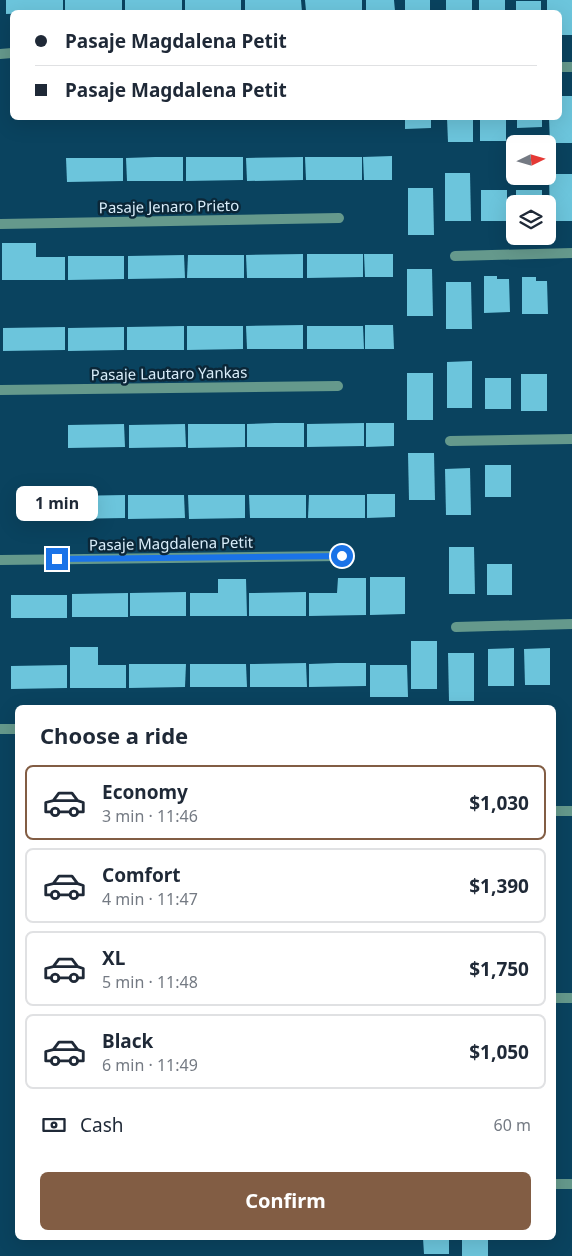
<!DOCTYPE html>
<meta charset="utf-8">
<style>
:root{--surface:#fff;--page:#f2f2f3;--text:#1f2937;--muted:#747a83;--line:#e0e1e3;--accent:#825d44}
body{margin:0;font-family:"Noto Sans",sans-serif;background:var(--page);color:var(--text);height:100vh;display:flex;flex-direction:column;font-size:19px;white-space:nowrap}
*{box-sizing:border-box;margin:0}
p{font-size:16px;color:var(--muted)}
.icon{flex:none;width:28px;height:28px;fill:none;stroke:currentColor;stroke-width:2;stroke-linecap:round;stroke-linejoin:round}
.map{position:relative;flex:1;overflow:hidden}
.drawer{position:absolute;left:15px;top:705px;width:541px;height:535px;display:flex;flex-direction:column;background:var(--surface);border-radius:8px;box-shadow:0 5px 20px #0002}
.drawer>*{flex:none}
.guide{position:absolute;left:10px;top:10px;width:552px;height:110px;border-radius:8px;box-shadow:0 5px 20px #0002;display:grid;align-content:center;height:110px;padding:0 25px;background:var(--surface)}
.needle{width:32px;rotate:85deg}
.fabs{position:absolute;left:506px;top:135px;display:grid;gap:10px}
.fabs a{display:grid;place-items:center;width:50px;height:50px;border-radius:8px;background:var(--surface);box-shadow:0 5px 20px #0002;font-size:25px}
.end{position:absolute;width:22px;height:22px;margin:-11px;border:6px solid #1a73e8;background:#fff;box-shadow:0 0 0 2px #fff}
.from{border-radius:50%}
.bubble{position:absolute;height:35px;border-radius:8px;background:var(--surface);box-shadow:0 5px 20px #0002;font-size:16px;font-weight:700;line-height:35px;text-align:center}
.guide b{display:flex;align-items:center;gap:18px;height:48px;font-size:19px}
.guide b+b{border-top:1px solid var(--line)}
.guide i{width:12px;height:12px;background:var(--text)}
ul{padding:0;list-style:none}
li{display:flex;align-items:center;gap:15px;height:75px;margin:0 10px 8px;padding:0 15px;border:2px solid var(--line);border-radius:8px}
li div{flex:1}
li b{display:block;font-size:19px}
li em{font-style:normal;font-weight:700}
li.on{border-color:var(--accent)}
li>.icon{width:45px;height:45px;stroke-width:1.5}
h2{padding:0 25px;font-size:22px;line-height:60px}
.pay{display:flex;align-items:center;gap:12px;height:55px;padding:0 25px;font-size:19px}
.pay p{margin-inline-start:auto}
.cta{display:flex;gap:10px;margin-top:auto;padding:10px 25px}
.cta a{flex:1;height:58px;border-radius:8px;background:var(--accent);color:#fff;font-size:20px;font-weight:700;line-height:58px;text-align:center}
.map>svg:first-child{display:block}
.building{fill:#6cc5dc}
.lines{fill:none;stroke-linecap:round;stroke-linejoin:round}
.minor{stroke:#65998c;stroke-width:10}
.route{stroke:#1a73e8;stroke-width:6}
.labels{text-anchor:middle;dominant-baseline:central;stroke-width:5;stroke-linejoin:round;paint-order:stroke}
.street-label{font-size:15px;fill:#d9edfa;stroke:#0b2738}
</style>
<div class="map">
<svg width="572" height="1256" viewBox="0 0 572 1256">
<rect width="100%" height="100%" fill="#0a435f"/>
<g class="building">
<path d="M6,0h57v12l-57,2z"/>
<rect x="65" y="0" width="57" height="12"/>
<rect x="125" y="0" width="57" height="12"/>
<rect x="185" y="0" width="56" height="12"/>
<path d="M245,0h56l1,12h-57z"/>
<path d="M305,0h57v11h-56z"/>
<path d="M366,0h28l1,11h-29z"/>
<rect x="405" y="0" width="25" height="12"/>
<rect x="446" y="0" width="26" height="12"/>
<rect x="479" y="0" width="26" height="12"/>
<path d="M547,0h25v35h-12v-23h-13z"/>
<rect x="516" y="1" width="25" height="11"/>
<path d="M560,96h12v47h-22l-1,-25h11z"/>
<path d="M405,118h26v10l-26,1z"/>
<path d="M447,118h26v24h-25z"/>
<rect x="480" y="118" width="26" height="23"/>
<path d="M517,118h25v9l-25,1z"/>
<path d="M392,156v24h-28l-1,-23z"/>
<path d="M155,157h28v24h-56l-1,-23z"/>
<path d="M186,157h57v23l-57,1z"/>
<path d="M303,157v23l-56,1 -1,-23z"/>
<path d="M305,157h57v23h-56z"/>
<path d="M66,158h57v23l-56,1z"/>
<path d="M445,173h25l1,48h-26z"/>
<path d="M549,174h23v47h-22z"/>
<path d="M408,188h25l1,47h-26z"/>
<rect x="481" y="190" width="26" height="31"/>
<rect x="516" y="190" width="26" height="14"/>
<path d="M2,243h34v14h29v23h-63z"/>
<path d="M303,254v24h-56l-1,-23z"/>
<path d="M307,254h56v23l-56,1z"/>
<path d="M364,254h29v23h-28z"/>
<path d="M184,255l1,23 -57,1v-23z"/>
<path d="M188,255h56v23h-57z"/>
<path d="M68,256h56v23l-56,1z"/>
<path d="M407,269h25l1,47h-26z"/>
<path d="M484,276h13v3h12l1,33 -26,1z"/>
<path d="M522,277h14v4h11l1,33h-26z"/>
<path d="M446,282h25l1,47h-26z"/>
<path d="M303,325v24h-56l-1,-23z"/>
<path d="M365,325h28l1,24h-29z"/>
<path d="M184,326v24h-57v-23z"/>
<path d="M187,326h56v23l-56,1z"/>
<path d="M307,326h56l1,23h-57z"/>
<path d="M65,327v23l-62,1v-23z"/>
<path d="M124,327v23l-56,1v-23z"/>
<path d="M472,361v47h-25v-46z"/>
<rect x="407" y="373" width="26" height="47"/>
<rect x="521" y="374" width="26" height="37"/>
<rect x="485" y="378" width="26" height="31"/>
<path d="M275,423h29v24h-57v-23z"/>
<path d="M364,423v23l-57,1v-23z"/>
<path d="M366,423h28v23l-28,1z"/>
<path d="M124,424l1,23 -57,1v-23z"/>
<path d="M185,424l1,23 -57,1v-23z"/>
<path d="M188,424h57v23l-57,1z"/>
<path d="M408,453h26l1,47h-26z"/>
<rect x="485" y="465" width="26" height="32"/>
<path d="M470,468l1,47h-25l-1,-46z"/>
<path d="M367,494h28v23l-28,1z"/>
<path d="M125,495v23l-56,1v-23z"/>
<path d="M128,495h56l1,23 -57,1z"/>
<path d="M188,495h57v23l-56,1z"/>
<path d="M249,495h57v23h-56z"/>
<path d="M309,495h56v23h-57z"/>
<path d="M449,547h25l1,47h-26z"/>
<rect x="487" y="564" width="25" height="31"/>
<path d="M370,577h35v37l-35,1z"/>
<path d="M338,578h28v37l-57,1v-23h28z"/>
<path d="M218,579h28l1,37h-57v-23h28z"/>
<path d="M186,592v24h-56v-23z"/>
<path d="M306,592v24h-57v-23z"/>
<path d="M128,593v24h-56v-23z"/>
<rect x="11" y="595" width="56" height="23"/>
<rect x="411" y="641" width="26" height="48"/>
<path d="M70,647h28v18h28v23h-56z"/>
<path d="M514,648v38h-26v-37z"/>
<path d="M550,648v37h-25l-1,-36z"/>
<path d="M448,653h26v48h-25z"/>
<path d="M306,663l1,24h-57v-23z"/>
<path d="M337,663h29v23l-57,1v-23z"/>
<path d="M129,664h57l-1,23 -56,1z"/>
<path d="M190,664h56l1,23h-57z"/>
<path d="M67,665v23l-56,1v-23z"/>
<path d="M370,665h37l1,32h-38z"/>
<path d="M423,1238h26v16h-25z"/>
<rect x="462" y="1238" width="26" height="18"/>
</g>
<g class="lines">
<g class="minor">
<path d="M0,54l12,-1"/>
<path d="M560,67h12"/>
<path d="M0,224l339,-6"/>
<path d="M455,256l117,-3"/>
<path d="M0,390l338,-4"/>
<path d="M450,441l122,-2"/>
<path d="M0,560l342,-4"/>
<path d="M456,627l116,-3"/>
<path d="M0,729h18"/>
<path d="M554,811h18"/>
<path d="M554,998h18"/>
<path d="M554,1184h18"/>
</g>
</g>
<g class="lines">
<path class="route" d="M57,559l285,-3"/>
</g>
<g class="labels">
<g class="street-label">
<text transform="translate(169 206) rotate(-1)">Pasaje Jenaro Prieto</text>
<text transform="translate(169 373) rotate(-1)">Pasaje Lautaro Yankas</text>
<text transform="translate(171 543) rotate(-1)">Pasaje Magdalena Petit</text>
</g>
</g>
</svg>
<div class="fabs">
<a><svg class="needle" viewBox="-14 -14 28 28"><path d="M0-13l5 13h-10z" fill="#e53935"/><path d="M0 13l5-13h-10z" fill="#747a83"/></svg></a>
<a><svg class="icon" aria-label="layers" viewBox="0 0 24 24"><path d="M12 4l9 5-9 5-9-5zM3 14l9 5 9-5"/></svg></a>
</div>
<i class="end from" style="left:342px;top:556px"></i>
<i class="end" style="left:57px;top:559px"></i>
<div class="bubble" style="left:16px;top:486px;width:82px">1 min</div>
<div class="guide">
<b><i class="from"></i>Pasaje Magdalena Petit</b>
<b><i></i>Pasaje Magdalena Petit</b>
</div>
<section class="drawer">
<h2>Choose a ride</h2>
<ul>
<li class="on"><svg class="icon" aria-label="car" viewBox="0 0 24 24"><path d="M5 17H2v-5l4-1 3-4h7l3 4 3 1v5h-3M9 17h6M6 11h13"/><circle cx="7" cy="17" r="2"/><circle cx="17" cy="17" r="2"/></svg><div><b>Economy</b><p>3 min · 11:46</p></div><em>$1,030</em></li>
<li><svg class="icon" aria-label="car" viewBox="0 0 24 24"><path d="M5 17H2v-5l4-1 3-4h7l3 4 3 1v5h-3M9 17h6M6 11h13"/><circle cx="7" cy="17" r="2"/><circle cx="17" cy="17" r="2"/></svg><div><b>Comfort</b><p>4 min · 11:47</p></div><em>$1,390</em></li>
<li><svg class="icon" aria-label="car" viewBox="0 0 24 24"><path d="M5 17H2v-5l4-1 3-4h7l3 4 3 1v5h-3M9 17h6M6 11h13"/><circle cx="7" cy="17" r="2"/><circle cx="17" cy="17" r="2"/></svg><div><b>XL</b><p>5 min · 11:48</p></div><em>$1,750</em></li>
<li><svg class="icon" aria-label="car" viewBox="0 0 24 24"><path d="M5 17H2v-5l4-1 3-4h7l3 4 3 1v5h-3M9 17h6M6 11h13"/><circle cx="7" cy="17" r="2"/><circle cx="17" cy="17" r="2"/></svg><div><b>Black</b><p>6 min · 11:49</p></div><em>$1,050</em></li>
</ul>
<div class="pay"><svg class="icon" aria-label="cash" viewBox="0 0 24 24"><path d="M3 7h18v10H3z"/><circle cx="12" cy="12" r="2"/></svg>Cash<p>60 m</p></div>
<div class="cta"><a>Confirm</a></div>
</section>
</div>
